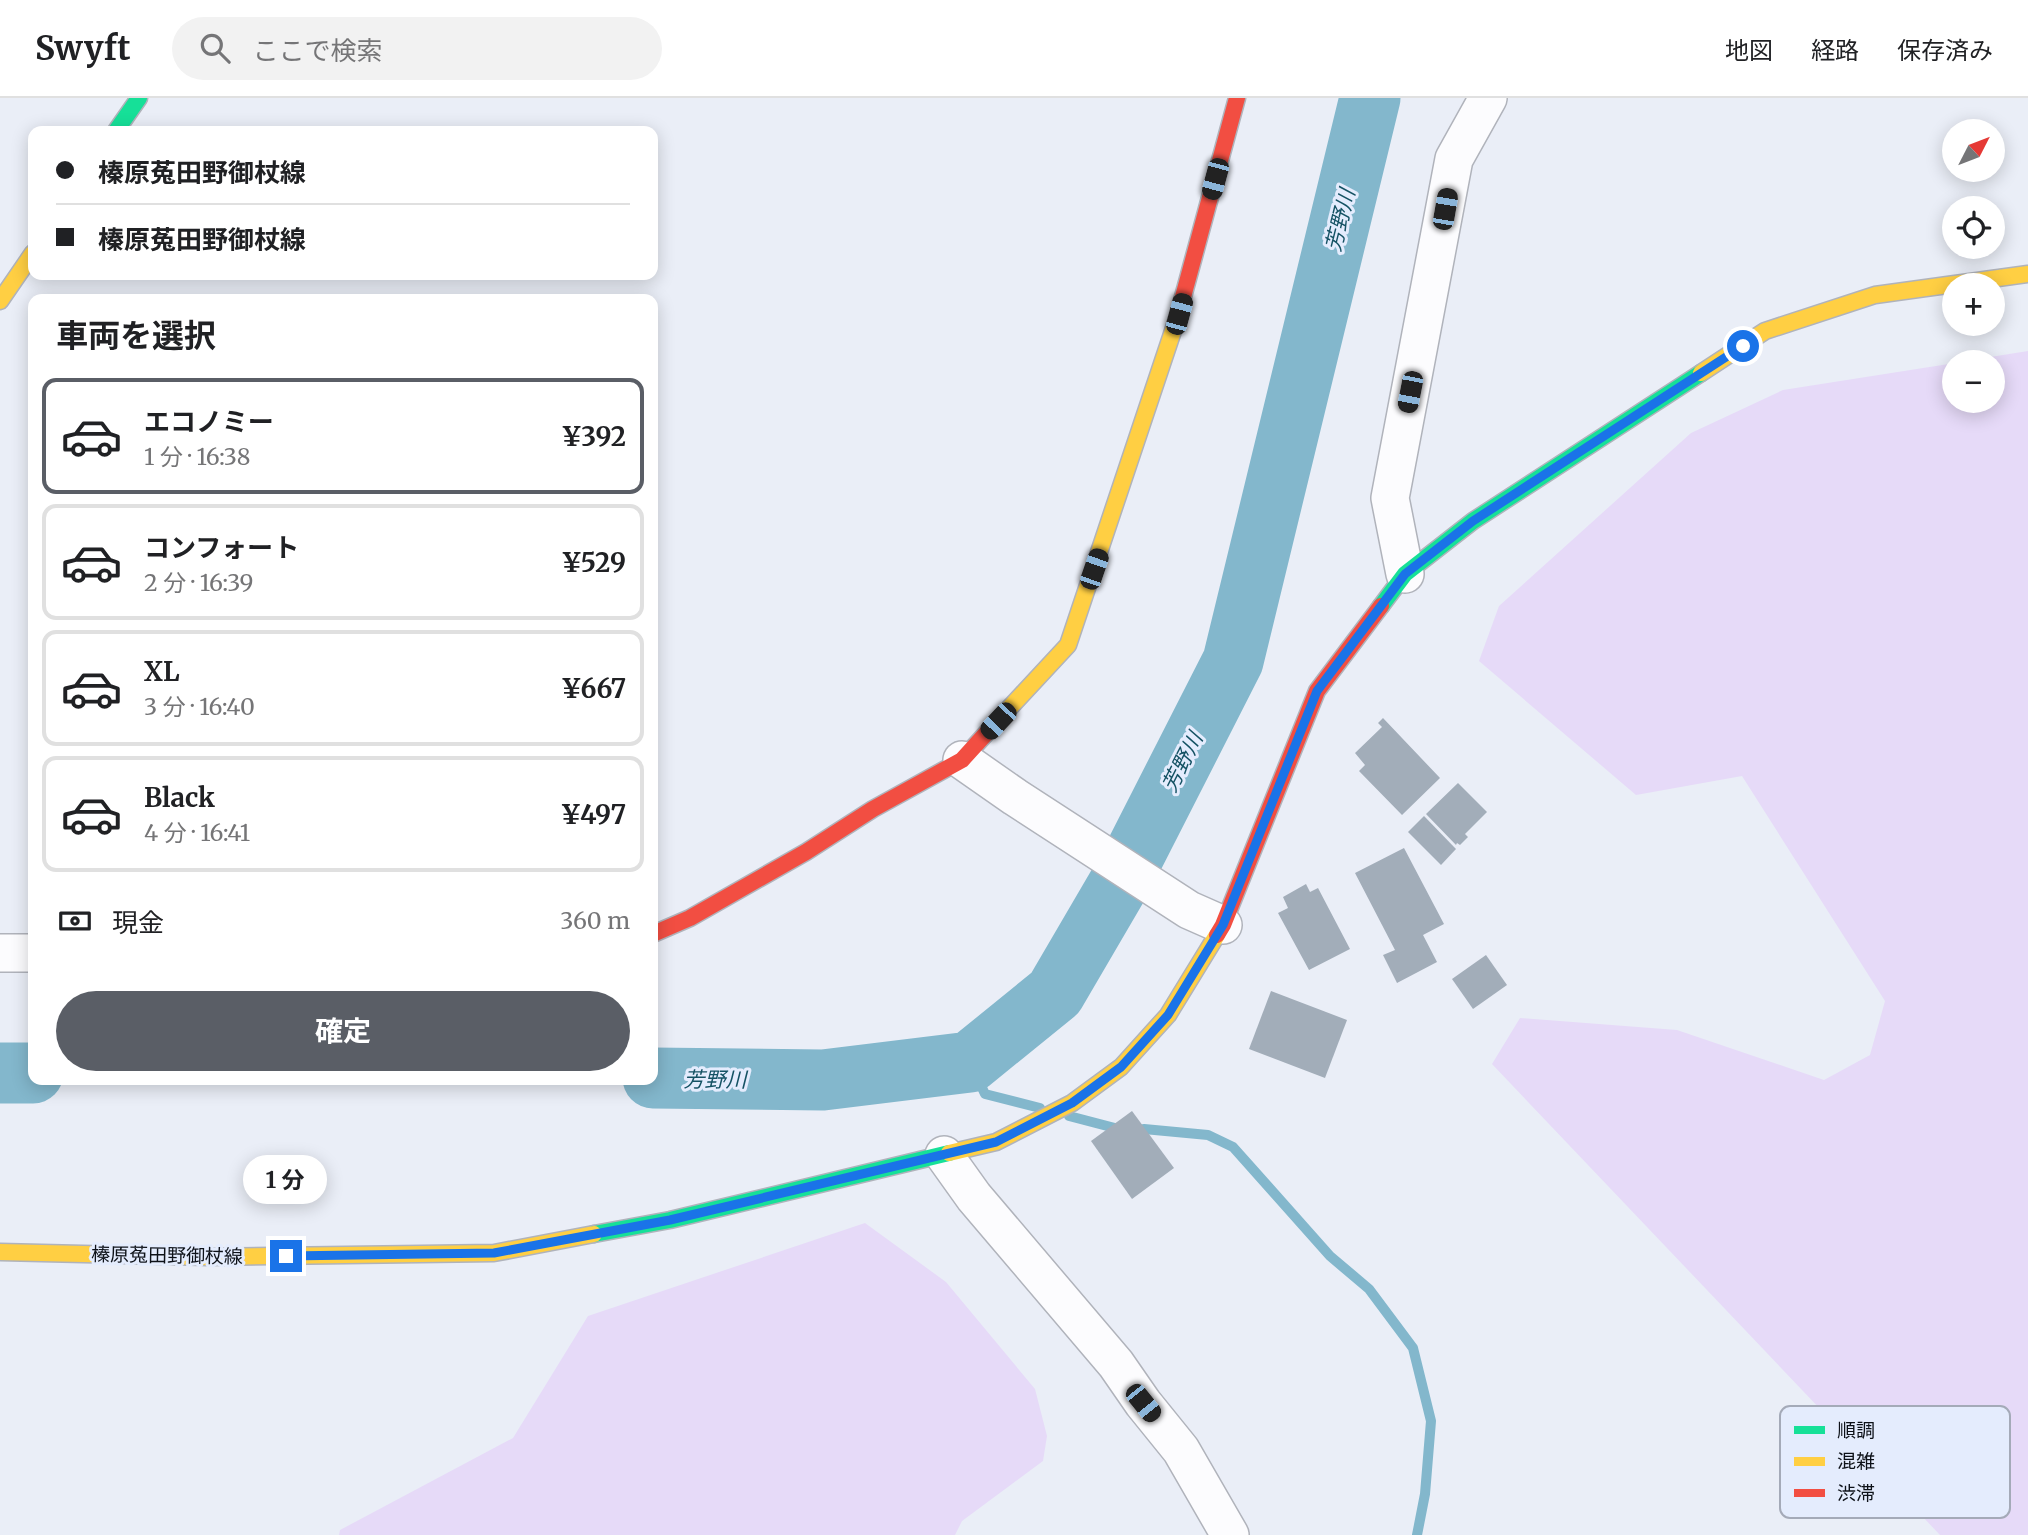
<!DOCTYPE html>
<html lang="ja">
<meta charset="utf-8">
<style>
:root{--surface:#fff;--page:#f2f2f2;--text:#202124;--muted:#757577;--line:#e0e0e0;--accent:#5a5e66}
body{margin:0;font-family:Merriweather,"Noto Sans JP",serif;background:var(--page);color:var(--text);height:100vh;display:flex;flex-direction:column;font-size:26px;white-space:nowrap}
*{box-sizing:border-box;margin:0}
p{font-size:23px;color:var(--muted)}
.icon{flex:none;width:38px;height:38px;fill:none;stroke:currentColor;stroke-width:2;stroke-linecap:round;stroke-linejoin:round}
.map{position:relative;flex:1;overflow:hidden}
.panel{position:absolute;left:28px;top:196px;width:630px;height:791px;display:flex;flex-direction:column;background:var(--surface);border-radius:14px;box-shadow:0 4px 18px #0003}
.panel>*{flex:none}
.top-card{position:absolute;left:28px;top:28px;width:630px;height:154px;border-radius:14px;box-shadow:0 4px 18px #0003;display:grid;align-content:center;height:154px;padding:0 28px;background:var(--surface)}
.needle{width:46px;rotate:48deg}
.buttons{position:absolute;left:1942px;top:21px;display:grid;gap:14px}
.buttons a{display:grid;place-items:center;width:63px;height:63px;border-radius:50%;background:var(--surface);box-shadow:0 4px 18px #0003;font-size:35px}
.end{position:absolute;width:32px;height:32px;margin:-16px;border:9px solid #1a73e8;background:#fff;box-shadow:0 0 0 4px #fff}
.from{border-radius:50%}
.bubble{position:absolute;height:49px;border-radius:24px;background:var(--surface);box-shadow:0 4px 18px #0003;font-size:23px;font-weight:700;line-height:49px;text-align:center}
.car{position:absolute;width:21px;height:42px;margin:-21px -10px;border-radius:9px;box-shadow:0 0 5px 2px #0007;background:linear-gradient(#222 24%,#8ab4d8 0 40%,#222 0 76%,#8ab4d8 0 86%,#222 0)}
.top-card b{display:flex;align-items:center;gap:24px;height:66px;font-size:26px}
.top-card b+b{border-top:2px solid var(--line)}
.top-card i{width:18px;height:18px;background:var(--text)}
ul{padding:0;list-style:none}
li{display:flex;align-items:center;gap:21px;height:116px;margin:0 14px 10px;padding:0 14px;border:4px solid var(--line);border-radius:14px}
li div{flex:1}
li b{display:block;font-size:26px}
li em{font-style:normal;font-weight:700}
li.current{border-color:var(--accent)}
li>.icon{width:63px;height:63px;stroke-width:1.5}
h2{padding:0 28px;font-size:32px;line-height:84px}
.pay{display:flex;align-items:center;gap:18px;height:77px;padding:0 28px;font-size:26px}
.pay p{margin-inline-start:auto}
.button{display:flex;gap:14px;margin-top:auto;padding:14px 28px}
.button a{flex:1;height:80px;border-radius:42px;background:var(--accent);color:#fff;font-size:28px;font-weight:700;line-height:80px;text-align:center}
header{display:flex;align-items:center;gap:42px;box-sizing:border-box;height:98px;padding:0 35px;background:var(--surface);border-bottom:2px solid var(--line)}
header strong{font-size:33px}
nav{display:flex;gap:38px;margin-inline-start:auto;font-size:24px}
.search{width:490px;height:63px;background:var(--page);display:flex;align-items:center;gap:18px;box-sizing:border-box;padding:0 24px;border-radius:38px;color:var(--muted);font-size:26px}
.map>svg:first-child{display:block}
.green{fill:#e6daf8}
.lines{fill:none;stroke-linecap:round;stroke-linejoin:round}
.stream{stroke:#83b7cc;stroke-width:10}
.river{stroke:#83b7cc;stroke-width:61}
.building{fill:#a2adb9}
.street-casing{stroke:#b0b3bb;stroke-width:40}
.fast-casing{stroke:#b0b3bb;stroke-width:19}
.slow-casing{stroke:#b0b3bb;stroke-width:19}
.jam-casing{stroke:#b0b3bb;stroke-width:19}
.street{stroke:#fcfcfe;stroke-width:37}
.fast{stroke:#16e098;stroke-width:16}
.slow{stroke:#ffcf43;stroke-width:16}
.jam{stroke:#f24e42;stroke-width:16}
.route{stroke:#1a73e8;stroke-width:9}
.labels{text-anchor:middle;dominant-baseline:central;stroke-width:6;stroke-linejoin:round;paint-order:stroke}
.street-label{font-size:19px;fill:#0d1118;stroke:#e4ecfd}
.water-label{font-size:21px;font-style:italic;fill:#155264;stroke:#e4ecfd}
.key{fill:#e4ecfd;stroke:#a4aab8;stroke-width:2}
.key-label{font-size:19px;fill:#0d1118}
</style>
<header>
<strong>Swyft</strong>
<div class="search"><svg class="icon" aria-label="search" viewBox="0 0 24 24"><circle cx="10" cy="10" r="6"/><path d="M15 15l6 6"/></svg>ここで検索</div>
<nav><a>地図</a><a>経路</a><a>保存済み</a></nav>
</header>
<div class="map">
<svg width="2028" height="1437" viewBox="0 0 2028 1437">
<rect width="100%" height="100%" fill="#eaeef7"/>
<g class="green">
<path d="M2028,253v1184h-88l-448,-471 28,-46 157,12 147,50 46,-25 15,-54 -143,-225 -106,19 -157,-134 20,-55 192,-173 92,-43 172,-27v38h38v-39h-34z"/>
<path d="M865,1125l81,59 89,107 12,47 -4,25 -81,60 -7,14h-616l1,-5 173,-92 75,-122z"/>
</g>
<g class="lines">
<g class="stream">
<path d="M970,964l15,32 55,14"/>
<path d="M1069,1018l65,17 10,-4 64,6 25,12 97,109 39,33 44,59 18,73 -6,73 -8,41"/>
</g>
<g class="river">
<path d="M0,975h33"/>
<path d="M653,980l170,2 147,-18 85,-69 69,-118 109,-214 137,-563"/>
</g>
</g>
<g class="building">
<path d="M1383,620l57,60 -38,37 -43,-44 6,-6 -10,-12 27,-26 -4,-4z"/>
<path d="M1458,685l29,29 -22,22 3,3 -8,8 -3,-2 -1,2 -30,-31z"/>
<path d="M1424,718l32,33 -15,16 -33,-33z"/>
<path d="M1404,750l40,76 -21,11 14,27 -40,21 -14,-28 12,-5 -40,-77z"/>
<path d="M1306,786l4,8 8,-4 32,61 -41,21 -31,-57 10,-5 -5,-11z"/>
<path d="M1486,857l21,30 -34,24 -21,-30z"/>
<path d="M1271,893l76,29 -22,58 -76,-29z"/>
<path d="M1132,1013l42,57 -42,31 -41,-58z"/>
</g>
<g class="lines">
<defs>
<g id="street">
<path d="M1405,476l-15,-76 64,-339 34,-61"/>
<path d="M962,662l53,37 174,113 34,15"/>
<path d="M0,855h33"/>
<path d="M944,1057l30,42 142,167 27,39 38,47 49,85"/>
</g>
<g id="fast">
<path d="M116,33l23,-33"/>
<path d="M1381,508l24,-32 68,-53 228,-148"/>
<path d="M594,1136l76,-14 279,-67"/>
</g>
<g id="slow">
<path d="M0,203l33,-48"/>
<path d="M1701,275l64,-42 110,-36 153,-21"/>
<path d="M1002,618l66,-71 109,-326"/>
<path d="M949,1055l47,-11 76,-39 49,-36 47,-52 49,-80"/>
<path d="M0,1154l208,5 286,-4 100,-19"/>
</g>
<g id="jam">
<path d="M1177,221l60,-221"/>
<path d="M653,836l37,-16 116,-66 67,-43 89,-49 40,-44"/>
<path d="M1217,837l6,-10 94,-234 64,-85"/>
</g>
</defs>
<use href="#street" class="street-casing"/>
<use href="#fast" class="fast-casing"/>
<use href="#slow" class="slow-casing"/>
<use href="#jam" class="jam-casing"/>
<use href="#street" class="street"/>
<use href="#fast" class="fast"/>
<use href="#slow" class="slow"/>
<use href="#jam" class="jam"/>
</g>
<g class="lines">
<path class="route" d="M286,1158l208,-3 176,-33 326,-78 76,-39 49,-36 47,-52 55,-90 94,-234 88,-117 68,-53 270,-175"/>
</g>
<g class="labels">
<g class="street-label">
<text transform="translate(167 1157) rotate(1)">榛原菟田野御杖線</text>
</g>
<g class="water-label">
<text transform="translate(1340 122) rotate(-76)">芳野川</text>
<text transform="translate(1182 664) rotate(-63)">芳野川</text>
<text x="715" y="981">芳野川</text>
</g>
</g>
<rect x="1780" y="1308" width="230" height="112" rx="10" class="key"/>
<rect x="1794" y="1328" width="31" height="8" fill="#16e098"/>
<rect x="1794" y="1359" width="31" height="9" fill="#ffcf43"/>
<rect x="1794" y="1391" width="31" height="8" fill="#f24e42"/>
<g class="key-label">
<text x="1837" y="1339">順調</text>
<text x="1837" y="1370">混雑</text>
<text x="1837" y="1402">渋滞</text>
</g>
</svg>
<div class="buttons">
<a><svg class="needle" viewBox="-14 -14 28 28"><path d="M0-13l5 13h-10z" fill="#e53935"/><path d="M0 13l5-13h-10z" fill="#757577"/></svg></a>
<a><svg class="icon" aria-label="locate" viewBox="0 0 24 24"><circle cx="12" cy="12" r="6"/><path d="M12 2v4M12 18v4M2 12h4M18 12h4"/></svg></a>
<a>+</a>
<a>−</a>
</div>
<i class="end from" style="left:1743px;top:248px"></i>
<i class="end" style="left:286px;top:1158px"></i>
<div class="bubble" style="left:243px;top:1057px;width:84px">1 分</div>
<i class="car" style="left:1215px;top:81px;rotate:195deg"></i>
<i class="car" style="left:1445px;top:111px;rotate:10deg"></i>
<i class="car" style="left:1179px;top:216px;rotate:15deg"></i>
<i class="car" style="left:1410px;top:294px;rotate:191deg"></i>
<i class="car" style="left:1094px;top:471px;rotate:19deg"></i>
<i class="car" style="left:998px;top:623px;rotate:223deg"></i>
<i class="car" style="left:1143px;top:1305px;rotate:141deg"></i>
<div class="top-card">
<b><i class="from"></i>榛原菟田野御杖線</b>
<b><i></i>榛原菟田野御杖線</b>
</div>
<section class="panel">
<h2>車両を選択</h2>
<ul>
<li class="current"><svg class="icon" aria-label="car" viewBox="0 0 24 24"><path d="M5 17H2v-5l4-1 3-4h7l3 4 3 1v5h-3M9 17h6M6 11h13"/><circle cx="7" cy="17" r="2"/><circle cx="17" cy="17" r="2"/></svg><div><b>エコノミー</b><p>1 分 · 16:38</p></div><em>¥392</em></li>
<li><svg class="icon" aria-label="car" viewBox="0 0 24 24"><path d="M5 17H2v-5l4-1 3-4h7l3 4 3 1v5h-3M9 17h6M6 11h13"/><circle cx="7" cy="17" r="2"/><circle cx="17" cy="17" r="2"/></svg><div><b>コンフォート</b><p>2 分 · 16:39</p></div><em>¥529</em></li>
<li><svg class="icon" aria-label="car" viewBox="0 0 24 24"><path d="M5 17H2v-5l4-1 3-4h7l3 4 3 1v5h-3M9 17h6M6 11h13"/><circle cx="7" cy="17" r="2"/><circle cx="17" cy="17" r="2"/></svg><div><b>XL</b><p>3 分 · 16:40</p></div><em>¥667</em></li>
<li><svg class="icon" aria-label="car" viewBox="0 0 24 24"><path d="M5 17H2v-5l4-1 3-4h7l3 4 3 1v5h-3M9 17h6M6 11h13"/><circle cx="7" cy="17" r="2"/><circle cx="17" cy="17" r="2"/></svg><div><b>Black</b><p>4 分 · 16:41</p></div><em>¥497</em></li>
</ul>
<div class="pay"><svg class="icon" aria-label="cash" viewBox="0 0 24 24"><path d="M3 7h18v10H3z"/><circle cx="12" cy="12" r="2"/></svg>現金<p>360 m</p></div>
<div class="button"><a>確定</a></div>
</section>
</div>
